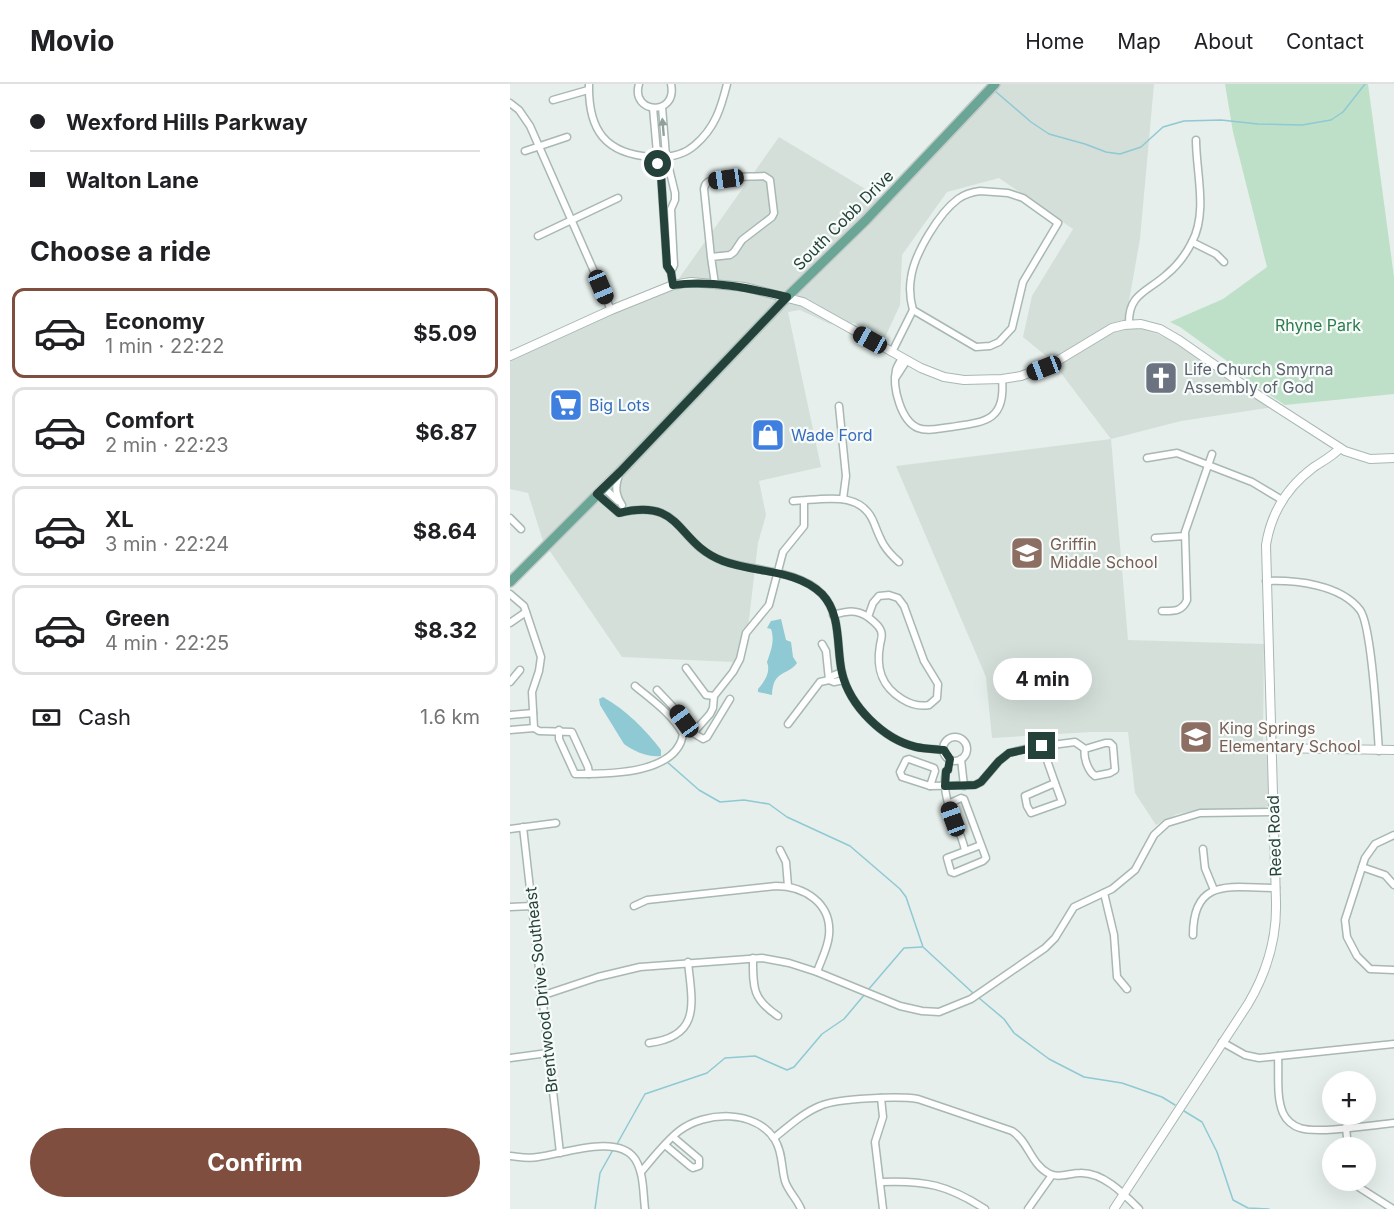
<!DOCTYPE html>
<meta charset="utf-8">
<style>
:root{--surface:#fff;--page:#f6f6f6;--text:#202124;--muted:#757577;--line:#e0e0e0;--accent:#7f4e3f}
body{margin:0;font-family:Inter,sans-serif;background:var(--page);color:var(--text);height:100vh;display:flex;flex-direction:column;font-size:22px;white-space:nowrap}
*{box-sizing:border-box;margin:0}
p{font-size:20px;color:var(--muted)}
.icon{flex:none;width:33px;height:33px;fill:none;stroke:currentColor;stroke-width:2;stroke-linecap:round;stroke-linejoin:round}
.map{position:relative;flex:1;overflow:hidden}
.side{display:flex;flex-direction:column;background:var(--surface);width:510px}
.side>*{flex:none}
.guide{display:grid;align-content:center;height:132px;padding:0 30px;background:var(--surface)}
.tools{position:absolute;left:812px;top:987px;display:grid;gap:12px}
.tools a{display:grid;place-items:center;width:54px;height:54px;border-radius:50%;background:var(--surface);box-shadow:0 6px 24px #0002;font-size:30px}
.end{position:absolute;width:27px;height:27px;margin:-14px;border:8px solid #24423a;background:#fff;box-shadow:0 0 0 3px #fff}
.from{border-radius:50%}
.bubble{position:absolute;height:42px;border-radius:21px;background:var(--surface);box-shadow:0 6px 24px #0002;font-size:20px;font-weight:700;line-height:42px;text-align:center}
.car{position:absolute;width:18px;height:36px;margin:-18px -9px;border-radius:8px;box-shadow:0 0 4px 2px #0007;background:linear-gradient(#222 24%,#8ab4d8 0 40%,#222 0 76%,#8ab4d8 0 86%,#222 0)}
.guide b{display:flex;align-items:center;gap:21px;height:57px;font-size:22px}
.guide b+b{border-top:2px solid var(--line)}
.guide i{width:15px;height:15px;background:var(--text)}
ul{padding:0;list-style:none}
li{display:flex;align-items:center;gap:18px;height:90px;margin:0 12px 9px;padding:0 18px;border:3px solid var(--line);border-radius:12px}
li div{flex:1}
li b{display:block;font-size:22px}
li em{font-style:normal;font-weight:700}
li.current{border-color:var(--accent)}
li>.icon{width:54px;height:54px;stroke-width:1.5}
h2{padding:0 30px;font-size:27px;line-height:72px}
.pay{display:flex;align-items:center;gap:15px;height:66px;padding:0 30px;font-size:22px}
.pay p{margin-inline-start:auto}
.cta{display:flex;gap:12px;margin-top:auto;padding:12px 30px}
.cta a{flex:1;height:69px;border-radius:36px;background:var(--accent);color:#fff;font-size:24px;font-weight:700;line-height:69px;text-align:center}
header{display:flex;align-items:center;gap:36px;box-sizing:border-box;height:84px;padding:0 30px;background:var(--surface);border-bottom:2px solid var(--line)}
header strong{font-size:28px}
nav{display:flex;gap:33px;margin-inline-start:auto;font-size:21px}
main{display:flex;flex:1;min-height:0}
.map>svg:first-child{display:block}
.built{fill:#d4dfda}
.green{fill:#bfe0c8}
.water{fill:#8ec9d4}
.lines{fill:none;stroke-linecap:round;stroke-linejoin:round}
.stream{stroke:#8ec9d4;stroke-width:1.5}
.minor-casing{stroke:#a8b8b2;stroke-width:9}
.tertiary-casing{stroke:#a8b8b2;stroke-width:10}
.primary-casing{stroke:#c2cac8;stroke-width:12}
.minor{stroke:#fff;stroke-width:6}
.tertiary{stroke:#fff;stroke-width:8}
.primary{stroke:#6aa596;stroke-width:9}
.oneway{fill:#92a09c}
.route{stroke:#24423a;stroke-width:8}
.labels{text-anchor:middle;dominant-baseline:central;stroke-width:4.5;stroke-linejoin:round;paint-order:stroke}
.street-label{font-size:16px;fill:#24423a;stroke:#f7fbf9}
.park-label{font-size:16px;fill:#2d7a4b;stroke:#f7fbf9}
.worship-label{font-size:16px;fill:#5b616d;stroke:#f7fbf9;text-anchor:start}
.shop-label{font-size:16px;fill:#366cbe;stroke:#f7fbf9;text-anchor:start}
.education-label{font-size:16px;fill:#785e54;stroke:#f7fbf9;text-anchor:start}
</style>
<header>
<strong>Movio</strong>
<nav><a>Home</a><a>Map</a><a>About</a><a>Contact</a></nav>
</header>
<main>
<section class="side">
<div class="guide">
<b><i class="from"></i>Wexford Hills Parkway</b>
<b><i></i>Walton Lane</b>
</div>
<h2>Choose a ride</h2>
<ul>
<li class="current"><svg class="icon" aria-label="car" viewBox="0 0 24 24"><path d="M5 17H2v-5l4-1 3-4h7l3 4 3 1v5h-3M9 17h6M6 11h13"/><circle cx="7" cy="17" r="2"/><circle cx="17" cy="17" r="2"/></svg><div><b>Economy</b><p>1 min · 22:22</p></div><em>$5.09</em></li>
<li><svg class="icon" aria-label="car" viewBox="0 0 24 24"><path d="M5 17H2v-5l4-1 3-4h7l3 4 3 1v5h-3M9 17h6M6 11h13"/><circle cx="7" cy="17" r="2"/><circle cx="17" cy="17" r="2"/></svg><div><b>Comfort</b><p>2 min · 22:23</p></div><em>$6.87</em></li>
<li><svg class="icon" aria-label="car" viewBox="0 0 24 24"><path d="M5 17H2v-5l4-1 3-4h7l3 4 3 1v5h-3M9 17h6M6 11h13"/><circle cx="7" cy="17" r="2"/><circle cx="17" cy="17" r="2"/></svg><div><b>XL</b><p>3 min · 22:24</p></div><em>$8.64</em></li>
<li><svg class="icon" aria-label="car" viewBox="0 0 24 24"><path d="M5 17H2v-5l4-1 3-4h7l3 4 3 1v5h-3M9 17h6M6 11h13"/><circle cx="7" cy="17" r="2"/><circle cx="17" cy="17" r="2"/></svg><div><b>Green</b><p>4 min · 22:25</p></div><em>$8.32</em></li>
</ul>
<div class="pay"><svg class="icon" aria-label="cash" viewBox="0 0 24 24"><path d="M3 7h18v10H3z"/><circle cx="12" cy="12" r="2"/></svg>Cash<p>1.6 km</p></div>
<div class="cta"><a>Confirm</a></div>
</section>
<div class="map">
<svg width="884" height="1125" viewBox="0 0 884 1125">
<rect width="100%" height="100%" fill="#e6efeb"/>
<path class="built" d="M489,0h155l-14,155 -16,90 15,-1 18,6 35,16 82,57 -93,14 -70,18 17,201 136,4 -1,97 4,16 2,45 -1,4 -4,2 -62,1 -25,5 -21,11 -21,-32 -7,-61h-37l-99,6 -6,-61 -90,-211 215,-27 -60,-79 -28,-23 9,-41 41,-67 -74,-51 -52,14 -45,63 -2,50 -19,41 -26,-23 -25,1 -30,-14 -12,2 33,155 -62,14 7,34 -8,28 -11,93 -13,26 -112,-5 -79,-116 -15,-48 -18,-4v-131l165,-74 104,-147 103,62z"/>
<path class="green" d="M715,0h143l26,193v117l-109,11 -36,-24 -22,-20 -47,-34 -10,-5 53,-23 44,-32 -34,-135z"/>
<g class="water">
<path d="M271,535l5,21 5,2 2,15 4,6c-9,13 -24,6 -25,32l-14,-3v-3c7,-8 13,-17 9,-27 4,-12 8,-21 4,-33l-4,-1 4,-7z"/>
<path d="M93,613c23,13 42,32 58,53v6c-12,2 -28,-5 -37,-12l-24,-39 -1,-6z"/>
</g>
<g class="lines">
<g class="stream">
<path d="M485,7l36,31 18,12 36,10 21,8 14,2 21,-7 22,-20 21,-6 37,-1 37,4 44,1 29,-5 12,-8 22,-28"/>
<path d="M156,677l33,29 21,12 24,-2 25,4 18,13 63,29 50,43 6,8 17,50 50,46"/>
<path d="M358,906l36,-42 18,-1"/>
<path d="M469,914l25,21 10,14 35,26 35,18 38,6 40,14 13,8"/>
<path d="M674,1027l18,11 15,30 16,48 15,8 21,1"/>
<path d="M107,1060l28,-50 62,-21 18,-15 30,-2 32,14 7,-3 28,-33 22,-15 21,-25"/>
<path d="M85,1125l5,-36 14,-25"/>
</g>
<defs>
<g id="minor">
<path d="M79,0c-1,46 16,70 63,73 15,1 32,-2 43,-12 20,-17 26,-37 32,-61"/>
<path d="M129,0c-9,30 39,33 32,0"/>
<path d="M43,16l35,-10"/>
<path d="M0,19l9,7 11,16 81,184"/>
<path d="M152,23l4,49 9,37v7l-4,9 3,56 -3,7 2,13"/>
<path d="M143,24l5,56 3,11 6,91 4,6"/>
<path d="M15,67l42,-14"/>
<path d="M470,107l28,2 15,5 35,25 -35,59 -11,46 -13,14 -9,4 -14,1 -63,-37c-3,-11 -4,-21 -2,-32 3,-24 28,-65 47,-79 7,-5 14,-7 22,-8z"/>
<path d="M28,152l80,-38"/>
<path d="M682,158l24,12 8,8"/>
<path d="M201,173l-7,-68c1,-4 1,-6 6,-8 13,-5 39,-4 54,-5l6,4 4,33 -2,4 -30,23 -8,12 -4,3 -19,2 4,27"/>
<path d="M619,240c-1,-30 18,-32 37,-49 10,-8 20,-21 26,-33 16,-30 4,-70 4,-102"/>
<path d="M382,268l21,-42"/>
<path d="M392,274c-2,4 -5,8 -6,12 -4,17 5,51 22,58 10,4 22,0 33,-1 34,-5 55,-6 51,-48"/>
<path d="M386,293l11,-17"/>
<path d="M329,322l7,70 -3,23"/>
<path d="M637,374l30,-5 75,29 30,18"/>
<path d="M109,391c-4,12 -4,19 3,30"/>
<path d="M93,403l15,14"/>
<path d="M87,410l22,19c66,-16 55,30 104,48 31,11 75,8 99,33 20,21 14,53 20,79 8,33 41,66 74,74 9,2 19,2 28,3"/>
<path d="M283,417c29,-1 68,-12 81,22 7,18 10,26 25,39"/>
<path d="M0,434l11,11"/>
<path d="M645,454l30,-2"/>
<path d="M756,497c29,-1 74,3 94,29 12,16 17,116 19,141"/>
<path d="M0,510l14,12 17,51 -2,14 -7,21 2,36 5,3 33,1 16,35 1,7"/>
<path d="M379,511l9,3 6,8 20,55 14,23 -1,14 -8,7c-10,2 -19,-1 -27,-6 -21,-13 -26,-31 -22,-54 1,-6 3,-9 1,-14 -2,-6 -8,-10 -13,-14l5,-14 6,-7z"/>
<path d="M652,527c11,0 20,1 25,-11l-2,-68 27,-78"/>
<path d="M323,531c14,-4 23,-6 35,2"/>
<path d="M0,539l16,-11"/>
<path d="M312,560l4,7 3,29"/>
<path d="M176,584l20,27 8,1"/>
<path d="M319,596l5,2 10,-2"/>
<path d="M0,598l10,-12"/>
<path d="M147,606l19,20 14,21 13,8 4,-2 23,-38"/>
<path d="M0,631l23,-2"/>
<path d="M278,640l32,-42 9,-2 3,-4 10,-4"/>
<path d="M0,646l24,-2"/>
<path d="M49,646v9l16,35c31,0 102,1 108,-40 -11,-20 -31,-34 -48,-48"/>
<path d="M183,649l17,-19 3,-6 1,-12 19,-24 7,-13 6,-26 23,-28 14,-53 21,-26v-25"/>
<circle cx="445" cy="665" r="12"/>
<path d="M595,659h5l3,3 2,24 -5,3 -15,3c-7,-5 -12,-19 -10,-27z"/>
<path d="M532,662l13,37"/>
<path d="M399,675l25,9 1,3 -5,15 -28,-9 -2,-5 6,-12z"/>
<path d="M451,675l3,27"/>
<path d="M438,686l-2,1c-6,30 13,52 19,79"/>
<path d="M545,699l7,19 -31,11 -4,-7 -2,-10z"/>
<path d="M420,702l45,-1 6,-3 18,-21 10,-8 20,-5 46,-6 10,7"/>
<path d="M438,720l13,-6 3,1 22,59 -3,3 -29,12 -3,-1 -4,-14 34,-13"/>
<path d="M13,743l37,326"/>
<path d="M0,745l46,-6"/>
<path d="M884,751l-19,9 -10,14 -20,62 2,17 10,19 13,13 24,1"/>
<path d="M693,765l2,19 9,22"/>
<path d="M270,766l6,12 2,24"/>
<path d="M852,783l23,8 9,10"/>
<path d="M594,809l10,42 3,42 10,12"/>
<path d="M124,822l13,-6 129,-14c28,0 56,17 53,49 -1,13 -8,25 -12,37"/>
<path d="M0,823l22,-1"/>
<path d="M683,851c0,-59 39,-47 83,-47"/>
<path d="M243,874c0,29 -1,41 25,58"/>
<path d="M31,912l57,-19 42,-10 122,-9 27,5 28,9 83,34 22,5 17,1 32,-13 74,-51 10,-10 19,-31 38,-18 23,-19 19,-35 13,-12 33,-10 73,-1"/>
<path d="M712,958l23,13 14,3 135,-14"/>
<path d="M139,959c53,-7 43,-41 39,-81"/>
<path d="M768,972c1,18 -2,41 5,57 3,7 10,13 17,15 18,6 73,-3 94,-5"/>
<path d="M0,974l38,-5"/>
<path d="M371,1014l2,19 -8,25 8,67"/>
<path d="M836,1043l2,21"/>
<path d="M264,1054c15,-12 29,-25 46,-32 18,-8 79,-10 98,-7l94,32c16,10 19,33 36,42 10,6 22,0 32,0 23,-1 44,21 59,36"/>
<path d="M155,1061l25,21 3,2 6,-2v-7l-26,-22"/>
<path d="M0,1072c10,1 18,3 28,1 25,-3 80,-24 97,2 9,14 8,34 10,50"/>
<path d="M131,1088c12,-14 24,-30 38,-41 26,-20 77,-22 96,9 8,13 6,27 10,41 3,10 12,18 16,28"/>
<path d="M843,1096l7,8 33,21"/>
<path d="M370,1098c45,-2 68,3 105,27"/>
<path d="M518,1125l24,-34"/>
</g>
<g id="tertiary">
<path d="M0,272l101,-46 62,-25 18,-3 54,5 58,15 118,66 23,9 20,3 38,-1 19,-3 33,-13 58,-35 12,-3 17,-1 19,5 19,11 79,55 87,56 25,8 24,-1"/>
<path d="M761,664l123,2"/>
<path d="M604,1125l134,-205c19,-32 29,-65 28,-102l-10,-357c5,-32 21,-58 48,-78 9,-6 19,-11 26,-19"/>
</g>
<path id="primary" d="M0,498l110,-110 167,-175 79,-77 129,-136"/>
</defs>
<use href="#minor" class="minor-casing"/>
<use href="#tertiary" class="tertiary-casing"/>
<use href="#primary" class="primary-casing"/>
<use href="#minor" class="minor"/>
<use href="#tertiary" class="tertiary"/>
<use href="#primary" class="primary"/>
</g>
<defs><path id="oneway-solid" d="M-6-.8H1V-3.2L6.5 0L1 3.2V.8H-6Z" transform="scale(1.5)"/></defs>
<use class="oneway" href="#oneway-solid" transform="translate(153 43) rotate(-95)"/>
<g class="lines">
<path class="route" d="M148,80l3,11 6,91 4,6 2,13c39,-5 76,3 114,12l-167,175 -23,22 22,19c65,-16 56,30 104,48 31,12 74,8 99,33 20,21 14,53 20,79 8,33 41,66 74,74 9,2 18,2 28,3l6,9 -2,11 -2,1 -1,15 30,-1 6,-3 18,-21 10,-8 33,-7"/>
</g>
<defs>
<symbol id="church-square" viewBox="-11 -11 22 22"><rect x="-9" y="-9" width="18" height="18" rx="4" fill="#6b7280" stroke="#f7fbf9"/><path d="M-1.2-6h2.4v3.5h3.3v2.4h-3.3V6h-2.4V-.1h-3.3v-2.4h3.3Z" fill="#fff"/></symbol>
<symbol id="supermarket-square" viewBox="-11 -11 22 22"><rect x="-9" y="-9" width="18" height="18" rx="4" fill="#3f7fe0" stroke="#f7fbf9"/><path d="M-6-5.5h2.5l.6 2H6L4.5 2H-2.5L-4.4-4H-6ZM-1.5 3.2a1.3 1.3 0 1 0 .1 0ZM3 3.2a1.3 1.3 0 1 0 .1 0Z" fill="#fff"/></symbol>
<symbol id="shop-square" viewBox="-11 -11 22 22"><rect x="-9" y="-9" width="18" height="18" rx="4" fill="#3f7fe0" stroke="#f7fbf9"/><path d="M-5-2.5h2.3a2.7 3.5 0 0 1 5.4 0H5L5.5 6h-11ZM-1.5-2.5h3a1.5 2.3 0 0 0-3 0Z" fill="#fff"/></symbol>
<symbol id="school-square" viewBox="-11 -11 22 22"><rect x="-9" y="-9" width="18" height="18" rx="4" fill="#8d6e63" stroke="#f7fbf9"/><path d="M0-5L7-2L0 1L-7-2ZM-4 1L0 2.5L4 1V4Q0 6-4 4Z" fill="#fff"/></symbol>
</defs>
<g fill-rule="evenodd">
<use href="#church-square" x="632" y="275" width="38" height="38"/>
<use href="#supermarket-square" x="37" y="302" width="38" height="38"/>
<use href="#shop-square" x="239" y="332" width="38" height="38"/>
<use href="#school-square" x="498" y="450" width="38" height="38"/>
<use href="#school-square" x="667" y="634" width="38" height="38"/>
</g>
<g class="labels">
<g class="street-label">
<text transform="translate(333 136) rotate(-45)">South Cobb Drive</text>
<text transform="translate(764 752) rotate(-92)">Reed Road</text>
<text transform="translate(31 906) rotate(-96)">Brentwood Drive Southeast</text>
</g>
<g class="park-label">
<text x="808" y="241">Rhyne Park</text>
</g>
<g class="worship-label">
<text x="674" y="285">Life Church Smyrna<tspan x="674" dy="18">Assembly of God</tspan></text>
</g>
<g class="shop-label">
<text x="79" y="321">Big Lots</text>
<text x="281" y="351">Wade Ford</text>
</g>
<g class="education-label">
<text x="540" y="460">Griffin<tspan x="540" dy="18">Middle School</tspan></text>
<text x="709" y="644">King Springs<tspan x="709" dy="18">Elementary School</tspan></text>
</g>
</g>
</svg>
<div class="tools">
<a>+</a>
<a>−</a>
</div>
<i class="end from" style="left:148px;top:80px"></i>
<i class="end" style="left:532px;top:662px"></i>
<div class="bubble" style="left:483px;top:574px;width:99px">4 min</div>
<i class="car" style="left:216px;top:95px;rotate:262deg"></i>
<i class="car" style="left:91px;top:203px;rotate:157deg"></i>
<i class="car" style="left:360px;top:256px;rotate:299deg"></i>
<i class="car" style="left:534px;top:284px;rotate:249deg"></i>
<i class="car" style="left:174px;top:637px;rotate:324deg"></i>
<i class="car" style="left:443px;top:735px;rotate:340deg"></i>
</div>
</main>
